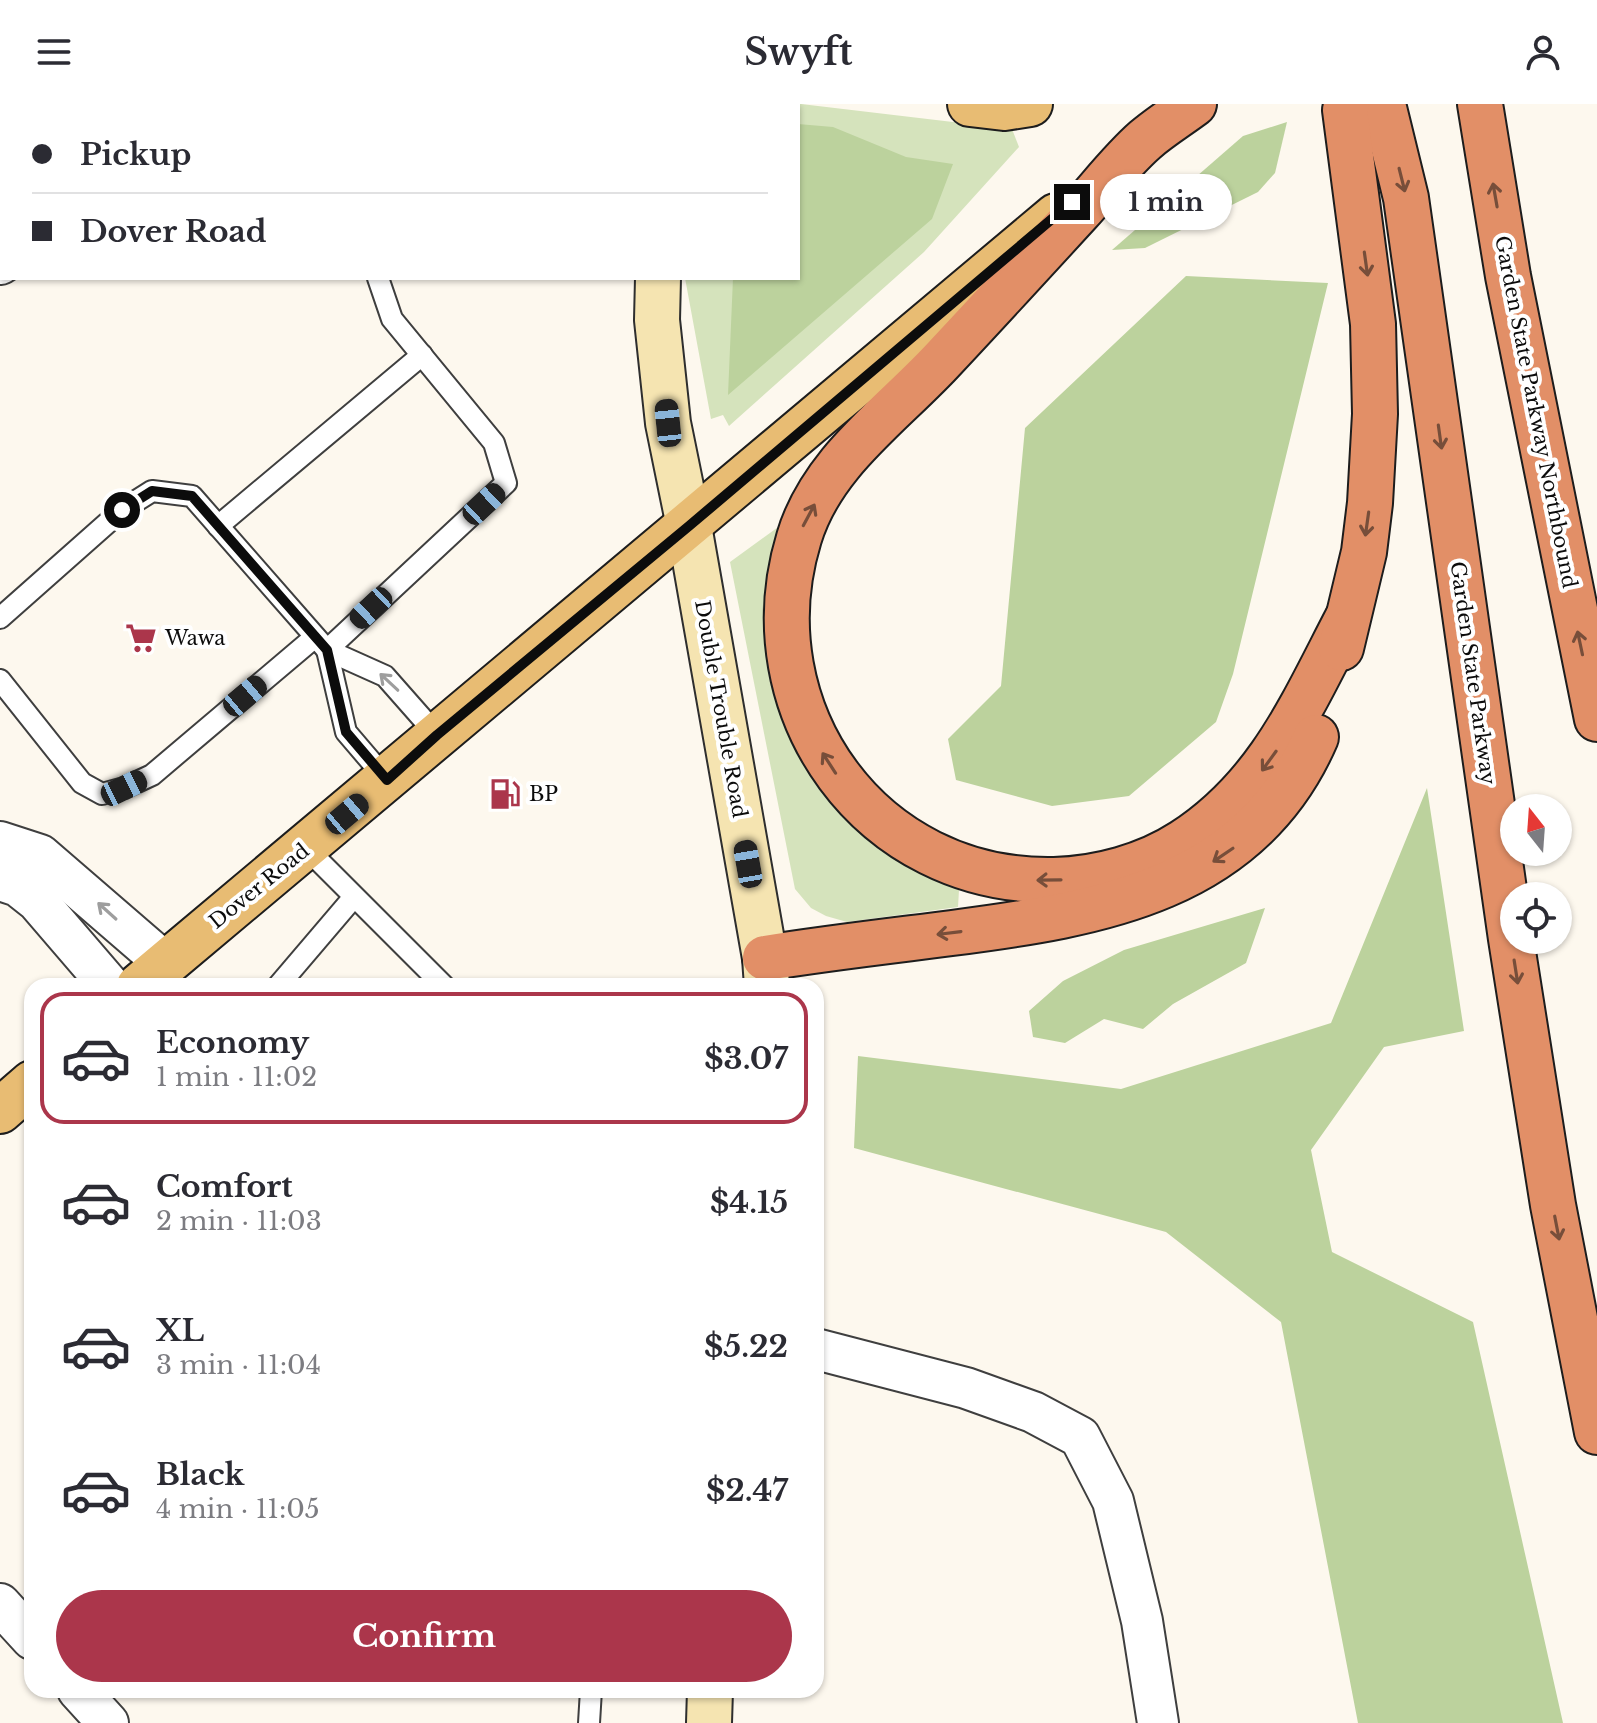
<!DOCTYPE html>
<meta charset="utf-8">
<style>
:root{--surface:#fff;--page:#f7f7f7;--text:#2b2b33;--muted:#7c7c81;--line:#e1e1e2;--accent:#ab364b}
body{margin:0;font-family:"Libre Baskerville",serif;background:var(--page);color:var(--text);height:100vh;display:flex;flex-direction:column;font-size:30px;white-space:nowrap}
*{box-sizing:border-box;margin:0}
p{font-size:26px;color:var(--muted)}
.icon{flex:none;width:44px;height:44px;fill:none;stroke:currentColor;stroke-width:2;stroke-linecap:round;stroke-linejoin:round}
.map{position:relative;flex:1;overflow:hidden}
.sheet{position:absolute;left:24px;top:874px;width:800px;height:720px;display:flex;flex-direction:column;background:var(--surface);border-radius:24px;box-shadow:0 2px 6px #0004}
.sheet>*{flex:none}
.guide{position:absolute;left:0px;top:0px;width:800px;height:176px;box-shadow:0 2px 6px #0004;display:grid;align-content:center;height:176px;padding:0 32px;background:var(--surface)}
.needle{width:52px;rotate:343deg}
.fabs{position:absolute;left:1500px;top:690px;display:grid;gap:16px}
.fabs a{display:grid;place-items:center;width:72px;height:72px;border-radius:50%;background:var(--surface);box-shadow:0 2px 6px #0004;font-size:40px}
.end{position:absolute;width:36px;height:36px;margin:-18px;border:10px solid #0c0c0c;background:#fff;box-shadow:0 0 0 4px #fff}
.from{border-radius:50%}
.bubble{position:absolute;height:56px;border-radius:28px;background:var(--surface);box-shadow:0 2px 6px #0004;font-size:26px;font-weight:700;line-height:56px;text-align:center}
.car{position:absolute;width:24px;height:48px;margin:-24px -12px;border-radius:10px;box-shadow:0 0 6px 2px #0007;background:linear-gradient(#222 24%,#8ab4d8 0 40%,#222 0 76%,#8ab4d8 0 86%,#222 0)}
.guide b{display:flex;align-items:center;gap:28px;height:76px;font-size:30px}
.guide b+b{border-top:2px solid var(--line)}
.guide i{width:20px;height:20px;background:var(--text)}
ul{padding:14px 0 0;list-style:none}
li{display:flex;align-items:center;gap:24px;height:132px;margin:0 16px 12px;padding:0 16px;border:4px solid transparent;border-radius:24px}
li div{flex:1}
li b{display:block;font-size:30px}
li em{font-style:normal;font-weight:700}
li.current{border-color:var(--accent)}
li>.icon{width:72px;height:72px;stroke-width:1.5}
.action{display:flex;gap:16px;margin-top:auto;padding:16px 32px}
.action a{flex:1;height:92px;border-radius:48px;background:var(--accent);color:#fff;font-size:32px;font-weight:700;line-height:92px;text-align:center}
header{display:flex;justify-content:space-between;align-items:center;height:104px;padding:0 32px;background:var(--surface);font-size:36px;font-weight:700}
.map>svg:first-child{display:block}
.green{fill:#d5e3bc}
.forest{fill:#bcd29d}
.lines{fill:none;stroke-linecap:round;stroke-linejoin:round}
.lane-casing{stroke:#3f3f3f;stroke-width:24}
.street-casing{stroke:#3f3f3f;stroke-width:44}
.secondary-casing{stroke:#2e2e2e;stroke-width:48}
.primary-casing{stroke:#1d1d1d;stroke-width:48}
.highway-casing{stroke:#1d1d1d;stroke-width:48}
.lane{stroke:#fff;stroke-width:20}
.street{stroke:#fff;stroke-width:40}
.secondary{stroke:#f5e4b1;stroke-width:44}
.primary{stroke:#e8bc73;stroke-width:44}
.highway{stroke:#e28f67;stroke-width:44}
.oneway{stroke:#774e3a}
.oneway2{stroke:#9e9e9e}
.route{stroke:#0c0c0c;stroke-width:10}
.labels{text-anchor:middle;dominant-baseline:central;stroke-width:8;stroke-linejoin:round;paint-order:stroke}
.street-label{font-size:20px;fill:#0c0c0c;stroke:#fff}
.poi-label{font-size:20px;fill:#0c0c0c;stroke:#fff;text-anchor:start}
</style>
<header><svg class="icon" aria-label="menu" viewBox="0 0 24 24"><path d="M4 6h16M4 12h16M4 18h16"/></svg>Swyft<svg class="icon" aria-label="person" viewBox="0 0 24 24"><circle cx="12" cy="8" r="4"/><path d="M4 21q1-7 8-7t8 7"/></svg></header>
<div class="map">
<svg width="1597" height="1619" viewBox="0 0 1597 1619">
<rect width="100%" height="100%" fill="#fdf8ee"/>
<g class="green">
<path d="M677,0h124l211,25 7,18 -95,105 -195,174 -6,-11 -12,4 -26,-141h113v-172z"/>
<path d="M781,421c-10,37 -20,76 -16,114 7,79 45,157 109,204 26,20 55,33 85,47l-1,17 -111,15 -21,-6 -15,-8 -16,-19 -65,-327z"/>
</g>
<g class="forest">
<path d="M1287,18l-12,51 -17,19 -113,56 -33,2 131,-114z"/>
<path d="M798,20l35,3 73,30 47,7 -21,55 -204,176 5,-117h65z"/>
<path d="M1186,172l142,7 -95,391 -17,48 -87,74 -77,10 -96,-26 -8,-41 53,-53 24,-258z"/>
<path d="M1427,684l37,243 -80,16 -73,103 21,102 141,70 90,401h-205l-77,-401 -115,-90 -312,-84 4,-92 263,33 210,-66z"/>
<path d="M1265,804l-19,55 -73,41 -30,25 -39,-10 -39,24 -32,-6 -4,-26 34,-30 61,-31z"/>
</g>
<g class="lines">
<defs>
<g id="lane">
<path d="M364,0l1,2"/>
<path d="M218,422l204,-171"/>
<path d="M0,514l122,-108 30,-19 40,5 135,154 58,26 52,59"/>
<path d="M327,546l179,-167 -12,-40 -102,-124 -14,-41"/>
<path d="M327,546l19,82 41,48"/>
<path d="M0,576l82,103 20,11 22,-6 28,-13 163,-138"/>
<path d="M306,744l138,138"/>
<path d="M278,882l75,-88"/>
<path d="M589,1619l2,-33"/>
</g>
<g id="street">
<path d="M192,2l2,-2"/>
<path d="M0,160l2,-1"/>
<path d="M0,738l40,13 125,108"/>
<path d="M0,776l18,6 19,15 73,85"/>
<path d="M816,1245l150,39 67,24 47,25 33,64 29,120 16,102"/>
<path d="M0,1500l32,35"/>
<path d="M78,1586l30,33"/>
</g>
<g id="secondary">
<path d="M660,2v-2"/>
<path d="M658,174l-1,42 11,103 21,103 76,432 2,28"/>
<path d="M709,1619l1,-33"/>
</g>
<g id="primary">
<path d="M970,0l34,4 26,-4"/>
<path d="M139,882l917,-770"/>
<path d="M0,1007l32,-28"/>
</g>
<g id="highway">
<path d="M1194,0c-16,12 -34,23 -49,36 -24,21 -45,49 -67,73 -44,48 -88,96 -133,144 -52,57 -123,104 -146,181 -53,173 73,346 255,342 44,-1 92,-14 129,-38 85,-55 119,-137 164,-223"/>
<path d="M1383,0l23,94 105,741 42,266 44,227"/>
<path d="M1480,0l28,172 89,443"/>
<path d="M1341,544l23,-96 6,-49 5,-89 -2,-90 -28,-214 2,-6"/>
<path d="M765,854c62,-10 124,-17 187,-25 147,-19 298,-43 364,-196"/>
</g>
</defs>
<use href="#lane" class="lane-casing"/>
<use href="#street" class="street-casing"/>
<use href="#secondary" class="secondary-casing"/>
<use href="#primary" class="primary-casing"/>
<use href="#highway" class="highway-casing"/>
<use href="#lane" class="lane"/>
<use href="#street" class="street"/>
<use href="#secondary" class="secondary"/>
<use href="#primary" class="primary"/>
<use href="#highway" class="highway"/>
</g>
<defs><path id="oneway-shaft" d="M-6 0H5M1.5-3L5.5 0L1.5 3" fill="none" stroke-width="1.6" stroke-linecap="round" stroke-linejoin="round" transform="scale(2)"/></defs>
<g class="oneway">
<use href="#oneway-shaft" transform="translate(1402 76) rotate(76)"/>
<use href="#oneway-shaft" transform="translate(1495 91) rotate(-100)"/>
<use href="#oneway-shaft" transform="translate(1366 160) rotate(82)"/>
<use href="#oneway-shaft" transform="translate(1440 333) rotate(82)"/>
<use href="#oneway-shaft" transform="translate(809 411) rotate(-62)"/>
<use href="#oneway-shaft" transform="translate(1367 420) rotate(98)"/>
<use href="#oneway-shaft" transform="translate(1580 539) rotate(-102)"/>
<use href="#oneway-shaft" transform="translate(1269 657) rotate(126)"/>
<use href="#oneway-shaft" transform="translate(829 659) rotate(-123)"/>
<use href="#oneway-shaft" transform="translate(1223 751) rotate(146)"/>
<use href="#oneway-shaft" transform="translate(1049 776) rotate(179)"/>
<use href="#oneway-shaft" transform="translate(949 829) rotate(173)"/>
<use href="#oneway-shaft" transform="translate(1516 868) rotate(81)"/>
<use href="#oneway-shaft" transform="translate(1557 1124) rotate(79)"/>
</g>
<g class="oneway2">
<use href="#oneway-shaft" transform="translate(389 578) rotate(-137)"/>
<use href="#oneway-shaft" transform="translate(107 807) rotate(-138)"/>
</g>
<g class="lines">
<path class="route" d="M122,406l30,-19 40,5 135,154 19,82 41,48 50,-45 252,-209 383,-324"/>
</g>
<defs>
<symbol id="supermarket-bare" viewBox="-9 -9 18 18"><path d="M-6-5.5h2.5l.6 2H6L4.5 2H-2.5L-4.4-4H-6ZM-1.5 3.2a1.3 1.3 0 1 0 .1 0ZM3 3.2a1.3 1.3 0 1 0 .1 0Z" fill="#ab364b" stroke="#fff" stroke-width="2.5" paint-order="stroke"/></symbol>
<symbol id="fuel-bare" viewBox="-9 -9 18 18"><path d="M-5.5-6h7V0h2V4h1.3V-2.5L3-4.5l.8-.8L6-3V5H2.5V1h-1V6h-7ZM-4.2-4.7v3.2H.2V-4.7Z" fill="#ab364b" stroke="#fff" stroke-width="2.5" paint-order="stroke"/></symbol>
</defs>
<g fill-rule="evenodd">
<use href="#supermarket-bare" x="119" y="512" width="44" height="44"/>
<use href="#fuel-bare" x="483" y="668" width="44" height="44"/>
</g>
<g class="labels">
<g class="street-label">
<text transform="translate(1536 308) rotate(79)">Garden State Parkway Northbound</text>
<text transform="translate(1473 569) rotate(82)">Garden State Parkway</text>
<text transform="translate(721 605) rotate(80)">Double Trouble Road</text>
<text transform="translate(259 782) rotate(-39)">Dover Road</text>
</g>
<g class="poi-label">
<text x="165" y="534">Wawa</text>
<text x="529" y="690">BP</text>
</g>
</g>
</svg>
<div class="fabs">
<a><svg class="needle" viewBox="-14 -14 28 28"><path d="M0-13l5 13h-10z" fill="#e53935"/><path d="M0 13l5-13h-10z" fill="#7c7c81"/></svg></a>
<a><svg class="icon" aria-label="locate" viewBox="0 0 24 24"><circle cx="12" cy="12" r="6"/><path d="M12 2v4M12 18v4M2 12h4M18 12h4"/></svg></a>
</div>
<i class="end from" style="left:122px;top:406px"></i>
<i class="end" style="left:1072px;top:98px"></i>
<div class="bubble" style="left:1100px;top:70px;width:132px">1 min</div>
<i class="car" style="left:668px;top:319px;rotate:354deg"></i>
<i class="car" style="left:484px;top:400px;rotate:47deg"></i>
<i class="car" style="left:371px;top:504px;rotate:227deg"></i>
<i class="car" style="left:245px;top:592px;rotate:50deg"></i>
<i class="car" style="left:124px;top:684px;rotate:64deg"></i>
<i class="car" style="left:347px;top:710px;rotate:50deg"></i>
<i class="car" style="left:748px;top:760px;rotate:350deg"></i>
<div class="guide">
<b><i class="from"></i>Pickup</b>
<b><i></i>Dover Road</b>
</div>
<section class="sheet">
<ul>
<li class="current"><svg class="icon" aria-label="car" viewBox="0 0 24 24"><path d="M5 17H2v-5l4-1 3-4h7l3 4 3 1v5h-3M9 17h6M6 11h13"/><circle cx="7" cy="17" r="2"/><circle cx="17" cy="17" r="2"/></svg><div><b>Economy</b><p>1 min · 11:02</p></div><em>$3.07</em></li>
<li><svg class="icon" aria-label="car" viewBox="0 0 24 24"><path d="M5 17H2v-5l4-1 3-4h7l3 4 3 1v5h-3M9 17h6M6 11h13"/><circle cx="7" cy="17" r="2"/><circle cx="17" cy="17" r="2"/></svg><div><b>Comfort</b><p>2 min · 11:03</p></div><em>$4.15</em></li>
<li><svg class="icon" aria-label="car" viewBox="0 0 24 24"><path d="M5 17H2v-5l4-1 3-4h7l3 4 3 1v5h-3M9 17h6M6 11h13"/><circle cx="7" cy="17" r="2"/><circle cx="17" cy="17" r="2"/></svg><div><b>XL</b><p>3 min · 11:04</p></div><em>$5.22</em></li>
<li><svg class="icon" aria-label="car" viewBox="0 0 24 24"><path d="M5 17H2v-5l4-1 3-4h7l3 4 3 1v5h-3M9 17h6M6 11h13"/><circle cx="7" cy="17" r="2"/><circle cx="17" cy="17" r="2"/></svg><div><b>Black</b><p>4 min · 11:05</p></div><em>$2.47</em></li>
</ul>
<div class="action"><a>Confirm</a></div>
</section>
</div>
